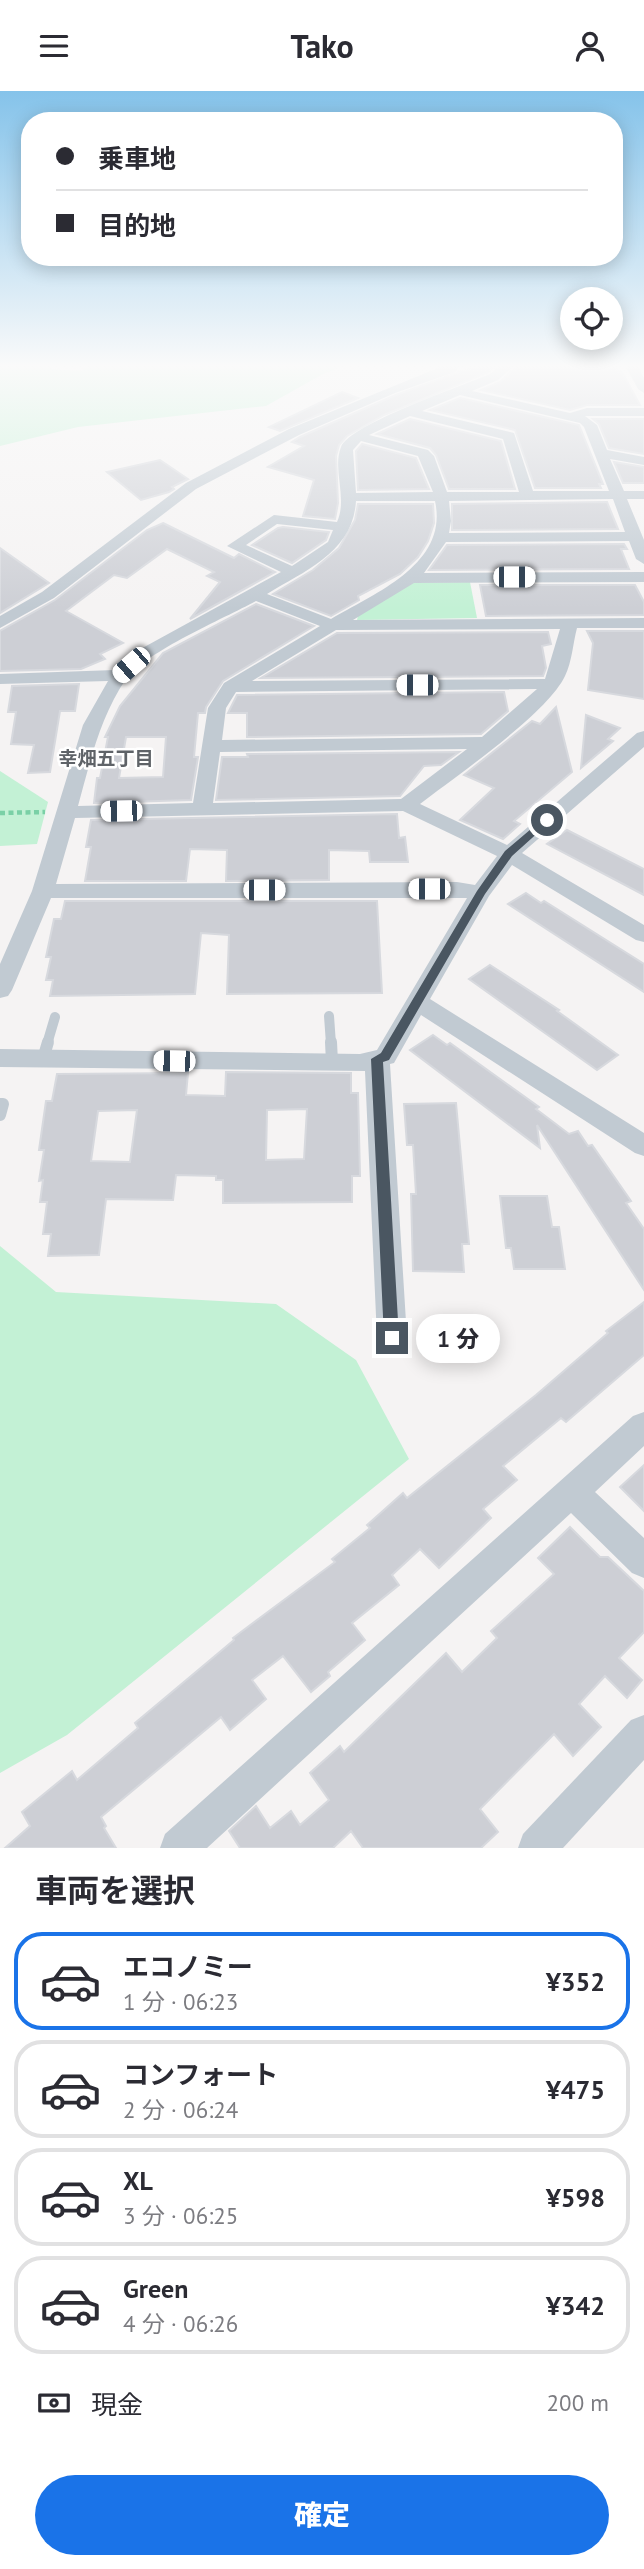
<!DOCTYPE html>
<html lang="ja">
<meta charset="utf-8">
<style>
:root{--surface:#fff;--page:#f2f2f3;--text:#2b2b33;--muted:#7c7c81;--line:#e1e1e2;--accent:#1a73e8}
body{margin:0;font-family:"PT Sans","Noto Sans JP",sans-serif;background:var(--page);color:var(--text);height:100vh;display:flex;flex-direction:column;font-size:26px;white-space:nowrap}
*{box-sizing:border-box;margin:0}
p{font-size:23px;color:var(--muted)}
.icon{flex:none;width:38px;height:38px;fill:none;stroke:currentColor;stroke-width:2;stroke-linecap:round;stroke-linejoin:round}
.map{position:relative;height:1757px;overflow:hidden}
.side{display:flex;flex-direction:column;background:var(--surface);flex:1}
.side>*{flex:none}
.guide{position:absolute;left:21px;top:21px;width:602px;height:154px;border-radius:28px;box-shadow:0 4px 18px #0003;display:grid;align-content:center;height:154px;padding:0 35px;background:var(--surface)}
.fabs{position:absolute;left:560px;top:196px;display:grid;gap:14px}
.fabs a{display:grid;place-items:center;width:63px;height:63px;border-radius:50%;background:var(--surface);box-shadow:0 4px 18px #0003;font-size:35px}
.end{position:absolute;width:32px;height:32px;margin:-16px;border:9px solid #4a5661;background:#fff;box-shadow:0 0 0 4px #fff}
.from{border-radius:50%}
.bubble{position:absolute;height:49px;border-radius:24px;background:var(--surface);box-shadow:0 4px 18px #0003;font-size:23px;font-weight:800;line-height:49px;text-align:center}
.car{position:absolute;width:21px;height:42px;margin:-21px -10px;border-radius:9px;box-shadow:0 0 5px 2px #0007;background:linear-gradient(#fff 24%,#345 0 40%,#fff 0 76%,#345 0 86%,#fff 0)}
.guide b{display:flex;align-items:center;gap:24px;height:66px;font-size:26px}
.guide b+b{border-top:2px solid var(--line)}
.guide i{width:18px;height:18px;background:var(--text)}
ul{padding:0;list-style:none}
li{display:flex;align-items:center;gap:21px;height:98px;margin:0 14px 10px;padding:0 21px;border:4px solid var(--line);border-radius:28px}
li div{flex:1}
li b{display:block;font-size:26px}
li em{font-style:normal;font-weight:800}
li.active{border-color:var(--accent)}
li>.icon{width:63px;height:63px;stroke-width:1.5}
h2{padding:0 35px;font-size:32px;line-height:84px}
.pay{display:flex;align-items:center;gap:18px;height:77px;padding:0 35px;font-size:26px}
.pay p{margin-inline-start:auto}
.button{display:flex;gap:14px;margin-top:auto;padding:14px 35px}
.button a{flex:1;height:80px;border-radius:42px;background:var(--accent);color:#fff;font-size:28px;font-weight:800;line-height:80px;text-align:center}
header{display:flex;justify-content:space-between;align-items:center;height:91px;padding:0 35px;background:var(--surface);font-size:32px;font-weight:800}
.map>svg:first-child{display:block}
.green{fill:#c3f1d5}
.building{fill:#cdcfd5;stroke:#d7d9de;stroke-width:2;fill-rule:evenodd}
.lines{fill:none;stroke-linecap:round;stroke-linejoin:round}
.path{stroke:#7ad0a6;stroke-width:4.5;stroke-dasharray:5 3.5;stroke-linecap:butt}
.service-far1{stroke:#c1cad2;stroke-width:10}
.service{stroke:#c1cad2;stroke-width:12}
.minor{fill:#c1cad2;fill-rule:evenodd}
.route{fill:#4a5661}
.labels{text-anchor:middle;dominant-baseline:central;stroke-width:5;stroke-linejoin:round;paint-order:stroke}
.neighbourhood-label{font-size:19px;font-weight:bold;fill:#5f6368;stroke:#fff}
</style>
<header><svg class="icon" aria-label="menu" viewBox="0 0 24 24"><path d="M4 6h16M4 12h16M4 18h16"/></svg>Tako<svg class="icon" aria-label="person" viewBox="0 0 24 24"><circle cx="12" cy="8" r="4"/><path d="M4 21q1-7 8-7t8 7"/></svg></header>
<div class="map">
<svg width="644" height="1757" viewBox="0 0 644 1757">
<rect width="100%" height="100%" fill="#f5f3f3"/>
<g class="green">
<path d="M0,272h49l2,6 30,2 10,-8h260l-28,11 -57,32 -188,21 -78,19z"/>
<path d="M470,491l7,36 -120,2 1,-4 52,-33z"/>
<path d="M0,680l48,31 -11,42 -37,2z"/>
<path d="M0,1155l56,46 220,12 80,56 53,99 -342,276 -67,38z"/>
</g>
<g class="building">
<path d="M491,272h8l-10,9 -105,43 -37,21 -8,9 -3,11 2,47 -3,16 -32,-3 11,-36 -46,-13 36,-21 -12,-4 8,-5 96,-42 63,-23z"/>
<path d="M520,272l94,1 4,8h4l18,33h-53l-17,5 -89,-20 19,-8z"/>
<path d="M342,301l16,6 -78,33 -11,-4z"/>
<path d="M460,307l119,27 24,59h-4l2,4h-66l-20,-58 -85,-20z"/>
<path d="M410,328l91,22 14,48h-66l-13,-34 -6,-7 -53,-14z"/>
<path d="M593,328h51v35l-35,-6 -10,-24z"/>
<path d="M362,353l54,14 13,31 -71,1 -2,-39z"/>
<path d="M160,369l28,19 -16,8 2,2 -5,3 -28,8 -34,-28z"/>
<path d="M614,371l30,5v16h-21z"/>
<path d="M607,411l11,27 -166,1v-26z"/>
<path d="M358,413h75l1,19 -6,18 -10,16 -18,17 -42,22 1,4 -28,16 -58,-22 40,-24 26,-22 16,-28z"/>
<path d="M163,432l71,35 5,-4 36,18 -85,47 30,-37 -13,-6 7,-4 -47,-23 -40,29 -13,-3 -48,36 57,32 -23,11 5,5 -24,10 -81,2v-40l55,-31 92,-70z"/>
<path d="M278,437l5,-1 46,5 -3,8 -34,23 -40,-18z"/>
<path d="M624,453l3,5h-6l8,20 -200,1 18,-25z"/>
<path d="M0,457l49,35 -49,30z"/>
<path d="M480,494h155l9,17v13l-158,1z"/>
<path d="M256,513l58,22 -91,55 -17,26 -1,6h-7l-4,44h4l-7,43 -97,3 3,-25h3l8,-41h-3l15,-31 43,-53zM126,646h40l-3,40 -44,1z"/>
<path d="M587,540h57v68l-56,-9 5,-47z"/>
<path d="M548,541l3,12 -9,2 4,22 -3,8 -282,2 76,-45z"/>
<path d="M79,593l-4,27h-15l-10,61 -22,1 6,-28 -23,-1 5,-32h-8l4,-26z"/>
<path d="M504,601l4,19 -27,23 -234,3v-24h-19l9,-18z"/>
<path d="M556,616l16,65 -58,49 6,3 -17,15 -43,-19 34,-32 -30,-13 68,-54 8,3z"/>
<path d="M586,624l34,13 -12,11 5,2 -32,27z"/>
<path d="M459,661l-18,13 -17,1 -24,30 -184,4 6,-43h26l-1,-3z"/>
<path d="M397,723l2,24 6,-1 3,25h-38l-1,-11 -40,-1v30l-103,1 1,-31 -37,-1 -4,32h-101l6,-34h-5l5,-27z"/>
<path d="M567,739l77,39v26l-97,-51z"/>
<path d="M526,802l15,10 3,-2 100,63v28l-136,-88z"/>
<path d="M65,810h312l5,92 -155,1 2,-59 -28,-2 -6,61 -145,2 3,-16h-7l5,-23h-5l8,-38h7z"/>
<path d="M490,874l69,45 -2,1 61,44 -21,15 -128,-91z"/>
<path d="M433,944l14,10 3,-2 89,64 -3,2 33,25 9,-3 10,15 4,-1 39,56 -5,2 18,26v61l-107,-165 3,23 -130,-98z"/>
<path d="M226,981l125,1v20h7l2,83h-8v26l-129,1v-23h-7v-4l-40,-1 -3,25 -67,-1 -7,56 -51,1 3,-22h-8l4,-32h-7l3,-22 -4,1 5,-31h-5l7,-49h6l5,-27 131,-1 -2,22 39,1zM307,1018l-3,50 -38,1 1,-50zM137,1019l-7,52 -39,-1 7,-50z"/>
<path d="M456,1012l13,141h-7l2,28 -51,-1 -2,-77h5l-3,-49h-6l-3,-41z"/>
<path d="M500,1105h47l5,31h7l6,42h-51l-3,-21h-5z"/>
<path d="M644,1211v53l-78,67 -5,-4 -58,48 14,14 -34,29 8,9 -52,50 -19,-19 -28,26 7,10 -47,38 13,17 -37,32 2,4 -19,16 -28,-36 -31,24 14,19 -36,31 -9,-13 -120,100 5,9 -2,2 12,20h-111l25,-22 -8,-14 50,-41 5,9 61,-52 -3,-5 99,-83 -1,-2 102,-76 -3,-3 38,-31 -3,-3 36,-32 4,5 129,-103 72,-62 -2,-2z"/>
<path d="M644,1374v46l-24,-24z"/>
<path d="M570,1436l30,30h8l36,34v41l-25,26 23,22 -15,18 -22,-22 -26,28 22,23 -28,29 -19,-22 -74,75 18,23 -17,16h-118l-12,-17 -18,17h-93l-11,-17 27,-25 14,22 21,-17 9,14 29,-25 -19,-27 30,-27 4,6 102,-99 16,19 35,-34 -6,-7 63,-57 -16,-16z"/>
</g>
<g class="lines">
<path class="path" d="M0,722l45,-1"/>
<g class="service-far1">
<path d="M329,925l2,28"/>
<path d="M47,953l8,-27"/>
</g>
<g class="service">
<path d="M331,951l1,20"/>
<path d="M43,968l5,-17"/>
<path d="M0,1013h3l-3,11"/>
</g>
<g class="minor">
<path d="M450,272h13l-8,9 -60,21 -96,42 -103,54 -142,109 -54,30v-12l42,-24 144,-109 103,-54z"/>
<path d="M503,272h14l-19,17 -26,11 98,22 17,-5h57v8h-59l12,9 10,25 37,7v8l-34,-6 14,32h20v8h-17l17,41v24l-8,-5 -7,-18 -183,1 -22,31 220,-1v10l-230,1 -61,37 291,-2v10h-67c-4,15 -5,34 -12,48 -18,38 -109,100 -145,128l87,41 130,-112 7,-2v16l-122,106 122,72v17l-8,-2 -124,-75 -23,31 -59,103 214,134v23l-9,-3 -214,-138 -27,48 -4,1 17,274 -5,9 -10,4 -10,-4 -5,-9 -12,-267 -365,-4v-18l360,5 17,-4 90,-152h-416l-39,92 -4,6 -8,2v-34l32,-73 51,-166 25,-44 -108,3v-10l115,-4 22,-19 144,-79 -54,-26 47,-31 63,7c11,-24 -5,-52 4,-75 9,-23 121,-61 149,-73zM460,304l120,28 4,4 25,64h-76l-19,-58 -92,-22zM410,325l93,23 16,53h-72l-13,-36 -6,-6 -59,-15zM361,350l57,15 15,36 -77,1 -3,-43zM613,408l12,33 -176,1 2,-12 -2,-20zM356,410h79c14,63 -60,92 -104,118l-64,-25c39,-24 86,-42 89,-93zM277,433l56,6 -5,12 -36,24 -46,-21zM256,510l64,25 -96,57 -16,25 -15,95 -115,3c12,-44 22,-89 48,-127 21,-28 97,-60 130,-78zM560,538l-15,50 -293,2 84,-51zM537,598l-55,48 -260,3 4,-32 10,-16zM467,658l-66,50 -188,4 7,-51zM403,720l94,45 -22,29 -18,-3 -401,2 19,-66z"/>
<path d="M624,272h12l8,15v15l-6,-4z"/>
<path d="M644,1321v34l-49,46 49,46v40l-12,-5 -61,-60 -364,335h-47l5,-14 468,-418z"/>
<path d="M644,1624v45l-81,88h-45l5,-14 108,-114z"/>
</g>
</g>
<linearGradient id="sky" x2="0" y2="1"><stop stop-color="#85c3ea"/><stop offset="0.53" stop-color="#fafafa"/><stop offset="1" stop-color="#fafafa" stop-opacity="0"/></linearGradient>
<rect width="644" height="518" fill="url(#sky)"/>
<path class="route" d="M544,727l8,2 -40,36 -27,38 -96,166 -6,2 16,276 -7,6 -8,-6 -13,-279 10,-6 96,-162 28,-40z"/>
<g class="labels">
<g class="neighbourhood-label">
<text x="106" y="667">幸畑五丁目</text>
</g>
</g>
</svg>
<div class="fabs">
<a><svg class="icon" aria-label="locate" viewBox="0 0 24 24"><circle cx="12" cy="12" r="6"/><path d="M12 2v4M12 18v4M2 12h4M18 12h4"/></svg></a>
</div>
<i class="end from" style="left:547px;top:729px"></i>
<i class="end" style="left:392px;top:1247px"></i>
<div class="bubble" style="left:416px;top:1223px;width:84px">1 分</div>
<i class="car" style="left:514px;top:486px;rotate:90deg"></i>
<i class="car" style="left:131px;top:574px;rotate:229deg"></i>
<i class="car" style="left:417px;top:594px;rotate:270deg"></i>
<i class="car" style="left:121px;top:720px;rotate:269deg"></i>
<i class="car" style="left:429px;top:798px;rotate:270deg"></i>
<i class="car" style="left:264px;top:799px;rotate:90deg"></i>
<i class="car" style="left:174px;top:970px;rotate:271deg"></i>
<div class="guide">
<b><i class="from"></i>乗車地</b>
<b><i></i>目的地</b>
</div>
</div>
<section class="side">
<h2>車両を選択</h2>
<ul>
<li class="active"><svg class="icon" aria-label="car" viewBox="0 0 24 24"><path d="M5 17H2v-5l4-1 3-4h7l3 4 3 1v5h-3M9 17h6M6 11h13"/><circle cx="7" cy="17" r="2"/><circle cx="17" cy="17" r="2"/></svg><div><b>エコノミー</b><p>1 分 · 06:23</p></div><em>¥352</em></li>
<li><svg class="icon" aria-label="car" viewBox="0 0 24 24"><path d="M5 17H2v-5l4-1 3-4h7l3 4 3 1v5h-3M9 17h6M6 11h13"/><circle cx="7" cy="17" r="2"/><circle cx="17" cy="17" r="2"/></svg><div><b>コンフォート</b><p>2 分 · 06:24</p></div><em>¥475</em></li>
<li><svg class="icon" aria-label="car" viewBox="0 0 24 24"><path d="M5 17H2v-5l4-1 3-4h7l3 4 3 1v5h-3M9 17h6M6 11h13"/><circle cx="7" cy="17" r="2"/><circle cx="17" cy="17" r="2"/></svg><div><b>XL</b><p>3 分 · 06:25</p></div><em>¥598</em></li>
<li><svg class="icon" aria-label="car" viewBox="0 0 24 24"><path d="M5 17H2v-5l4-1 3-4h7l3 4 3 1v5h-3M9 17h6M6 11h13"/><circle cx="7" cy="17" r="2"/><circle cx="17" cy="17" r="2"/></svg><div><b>Green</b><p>4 分 · 06:26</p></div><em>¥342</em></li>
</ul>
<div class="pay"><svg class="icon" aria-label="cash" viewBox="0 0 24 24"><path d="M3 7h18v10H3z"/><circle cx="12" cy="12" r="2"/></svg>現金<p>200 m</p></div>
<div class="button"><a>確定</a></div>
</section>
